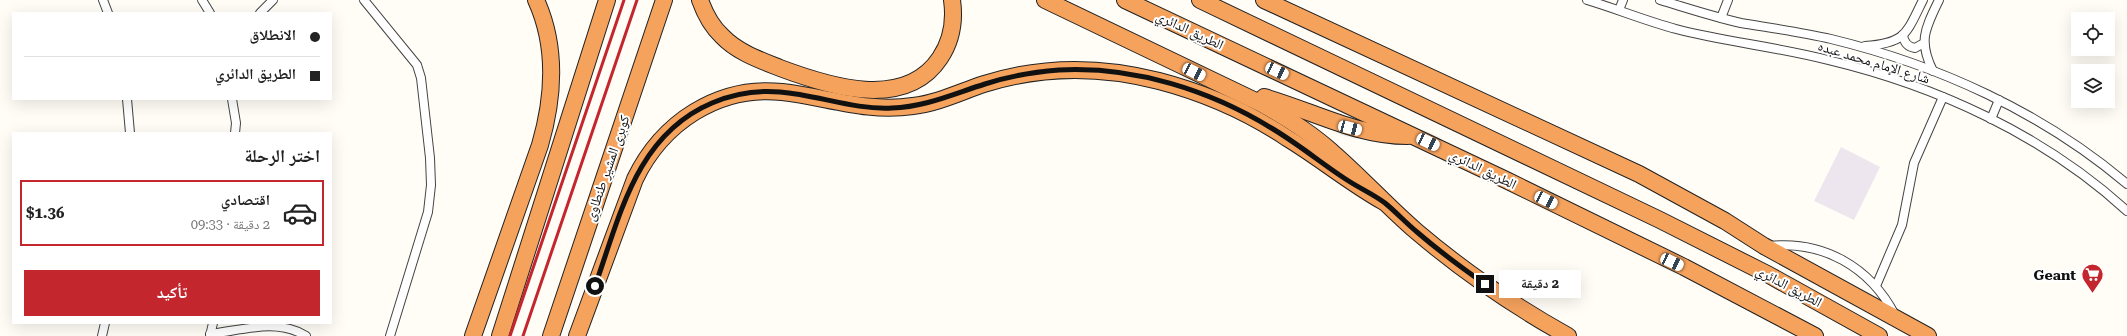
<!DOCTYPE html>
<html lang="ar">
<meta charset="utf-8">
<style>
:root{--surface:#fff;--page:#f2f2f2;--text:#222;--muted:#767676;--line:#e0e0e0;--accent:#c4262e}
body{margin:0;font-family:"Roboto Serif","Noto Naskh Arabic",serif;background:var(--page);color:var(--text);direction:rtl;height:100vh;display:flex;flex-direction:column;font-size:15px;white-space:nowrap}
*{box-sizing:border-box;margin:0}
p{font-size:13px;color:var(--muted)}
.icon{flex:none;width:22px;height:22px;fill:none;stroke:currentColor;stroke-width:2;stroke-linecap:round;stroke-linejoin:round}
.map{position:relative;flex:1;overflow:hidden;direction:ltr}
.drawer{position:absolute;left:12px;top:132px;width:320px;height:192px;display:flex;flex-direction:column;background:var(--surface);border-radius:0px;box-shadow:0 4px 16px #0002;direction:rtl}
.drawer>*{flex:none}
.hud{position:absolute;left:12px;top:12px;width:320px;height:88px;border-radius:0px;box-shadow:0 4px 16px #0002;direction:rtl;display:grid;align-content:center;height:88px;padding:0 12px;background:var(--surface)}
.fabs{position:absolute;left:2071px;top:12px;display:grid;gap:8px}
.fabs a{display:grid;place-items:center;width:44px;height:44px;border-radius:0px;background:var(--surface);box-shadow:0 4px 16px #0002;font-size:20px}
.end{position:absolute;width:18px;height:18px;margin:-9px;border:5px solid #111;background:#fff;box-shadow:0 0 0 2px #fff}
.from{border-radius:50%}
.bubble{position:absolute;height:28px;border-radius:0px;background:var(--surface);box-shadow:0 4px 16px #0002;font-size:13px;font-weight:700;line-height:28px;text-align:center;direction:rtl}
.car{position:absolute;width:12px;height:24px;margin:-12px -6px;border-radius:5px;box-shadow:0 0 3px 1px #0007;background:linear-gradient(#fff 24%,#345 0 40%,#fff 0 76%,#345 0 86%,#fff 0)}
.hud b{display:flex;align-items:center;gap:14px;height:38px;font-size:15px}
.hud b+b{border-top:1px solid var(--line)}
.hud i{width:10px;height:10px;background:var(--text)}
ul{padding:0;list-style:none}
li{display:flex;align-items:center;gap:12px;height:66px;margin:0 8px 6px;padding:0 4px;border:2px solid var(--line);border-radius:0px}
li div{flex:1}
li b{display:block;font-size:15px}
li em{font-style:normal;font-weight:700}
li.on{border-color:var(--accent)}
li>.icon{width:36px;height:36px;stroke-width:1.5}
h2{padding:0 12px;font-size:18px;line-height:48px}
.action{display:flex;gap:8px;margin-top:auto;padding:8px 12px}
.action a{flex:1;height:46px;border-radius:0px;background:var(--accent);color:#fff;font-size:16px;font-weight:700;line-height:46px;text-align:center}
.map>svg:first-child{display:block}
.industrial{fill:#eee6ef}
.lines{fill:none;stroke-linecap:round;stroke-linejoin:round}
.street-casing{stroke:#444;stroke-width:10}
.highway-casing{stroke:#222;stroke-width:18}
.street{stroke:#fff;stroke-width:8}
.highway{stroke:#f5a25d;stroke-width:16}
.rail{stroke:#c4262e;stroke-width:3}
.route{stroke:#111;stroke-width:5}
.labels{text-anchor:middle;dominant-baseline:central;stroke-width:4;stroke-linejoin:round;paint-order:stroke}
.street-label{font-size:14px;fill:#111;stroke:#fff}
.poi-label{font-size:14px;font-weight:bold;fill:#111;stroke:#fff;text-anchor:end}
</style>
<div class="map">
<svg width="2127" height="336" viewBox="0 0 2127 336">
<rect width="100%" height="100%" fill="#fffdf5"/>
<path class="industrial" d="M1841,147l39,20 -26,53 -40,-19z"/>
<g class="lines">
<defs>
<g id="street">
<path d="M103,0l5,13"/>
<path d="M202,0l8,13"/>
<path d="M364,0l53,65 4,13 9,80 1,27 -3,27 -38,124"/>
<path d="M1587,0c30,9 59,21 89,29 50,13 102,18 152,31 109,26 216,75 299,151"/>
<path d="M1660,0c27,8 54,17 81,23 30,5 60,9 90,16 107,26 211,73 296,145"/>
<path d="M1619,10l4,-10"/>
<path d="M260,13l13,-13"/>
<path d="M1721,18l7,-18"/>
<path d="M1903,35c1,8 5,12 12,13l9,-5"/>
<path d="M1865,46c41,-3 41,-12 58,-46"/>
<path d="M1933,71c-15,-30 -8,-42 6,-71"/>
<path d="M127,99l3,34"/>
<path d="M232,99l4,24 -1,10"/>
<path d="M1991,119l8,-19"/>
<path d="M1769,246c54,-6 101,21 126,69"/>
<path d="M1876,286l26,-61 12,-62 29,-66"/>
<path d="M210,334c33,-4 67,-16 96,2"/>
<path d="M102,336l3,-13"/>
<path d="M210,336l3,-13"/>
</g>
<g id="highway">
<path d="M700,0c5,14 11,26 22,36 15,16 38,24 58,32 48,18 125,43 160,-10 12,-18 15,-37 12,-58"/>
<path d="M1045,0l217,104c25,14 49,29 70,48 29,25 55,54 84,79 47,40 98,75 152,105"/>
<path d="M1125,0l381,180 178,87 131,69"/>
<path d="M1200,0l460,220 109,55 110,61"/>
<path d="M1264,0l375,174 86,47 39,25 164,90"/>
<path d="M1264,97c49,14 92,39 144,39"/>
<path d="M473,336l67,-191c14,-48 17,-99 -4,-145"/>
<path d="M500,336l107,-336"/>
<path d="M551,336l113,-336"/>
<path d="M577,336l58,-157c27,-56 83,-94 147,-87 45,5 84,21 131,14 25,-3 47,-14 71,-22 57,-18 117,-18 175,-3 46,12 89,31 128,57 33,20 63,45 97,64"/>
</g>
</defs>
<use href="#street" class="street-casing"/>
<use href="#highway" class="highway-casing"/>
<use href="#street" class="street"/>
<use href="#highway" class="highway"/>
<g class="rail">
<path d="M510,336l114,-336"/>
<path d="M523,336l114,-336"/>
</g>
</g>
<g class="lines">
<path class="route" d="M595,286c25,-70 41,-151 117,-183 21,-9 45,-13 68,-11 38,3 74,18 112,16 33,-1 61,-14 93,-24 24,-8 49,-12 74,-14 75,-4 151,20 214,59 25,15 47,33 71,49 13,9 29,16 41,25 11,9 21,20 32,29 22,19 45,36 68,52"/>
</g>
<defs>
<symbol id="supermarket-pin" viewBox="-11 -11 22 30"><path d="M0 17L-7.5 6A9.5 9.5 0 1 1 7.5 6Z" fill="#c4262e" stroke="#fff"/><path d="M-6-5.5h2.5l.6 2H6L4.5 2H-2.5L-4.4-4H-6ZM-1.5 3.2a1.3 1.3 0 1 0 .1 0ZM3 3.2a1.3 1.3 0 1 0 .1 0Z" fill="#fff"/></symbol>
</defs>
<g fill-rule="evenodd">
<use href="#supermarket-pin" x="2080" y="262" width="25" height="34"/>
</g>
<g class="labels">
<g class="street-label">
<text transform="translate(1190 30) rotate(25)">الطريق الدائري</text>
<text transform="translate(1874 62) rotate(17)">شارع الإمام محمد عبده</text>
<text transform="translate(607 168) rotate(-71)">كوبرى المشير طنطاوى</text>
<text transform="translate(1483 169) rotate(26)">الطريق الدائري</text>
<text transform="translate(1789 286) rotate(28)">الطريق الدائري</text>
</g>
<g class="poi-label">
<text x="2076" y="275">Geant</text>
</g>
</g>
</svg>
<div class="fabs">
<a><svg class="icon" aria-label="locate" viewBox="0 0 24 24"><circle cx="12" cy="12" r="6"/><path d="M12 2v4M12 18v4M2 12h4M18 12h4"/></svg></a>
<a><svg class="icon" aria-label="layers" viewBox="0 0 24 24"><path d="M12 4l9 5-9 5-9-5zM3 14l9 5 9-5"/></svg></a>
</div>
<i class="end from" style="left:595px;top:286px"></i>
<i class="end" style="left:1485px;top:284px"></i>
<div class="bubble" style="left:1499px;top:270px;width:82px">2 دقيقة</div>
<i class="car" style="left:1277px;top:71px;rotate:115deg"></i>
<i class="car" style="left:1194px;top:72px;rotate:116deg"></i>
<i class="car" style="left:1350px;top:128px;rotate:105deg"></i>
<i class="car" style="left:1428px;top:142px;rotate:115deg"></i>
<i class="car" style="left:1546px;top:200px;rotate:116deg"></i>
<i class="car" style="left:1672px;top:262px;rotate:115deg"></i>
<div class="hud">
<b><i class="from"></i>الانطلاق</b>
<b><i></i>الطريق الدائري</b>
</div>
<section class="drawer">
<h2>اختر الرحلة</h2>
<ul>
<li class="on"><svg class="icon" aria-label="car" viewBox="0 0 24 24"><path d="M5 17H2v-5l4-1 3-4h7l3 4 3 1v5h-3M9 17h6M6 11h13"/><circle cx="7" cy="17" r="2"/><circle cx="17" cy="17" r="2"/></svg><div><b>اقتصادي</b><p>2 دقيقة · 09:33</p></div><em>$1.36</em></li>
</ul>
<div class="action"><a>تأكيد</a></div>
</section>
</div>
